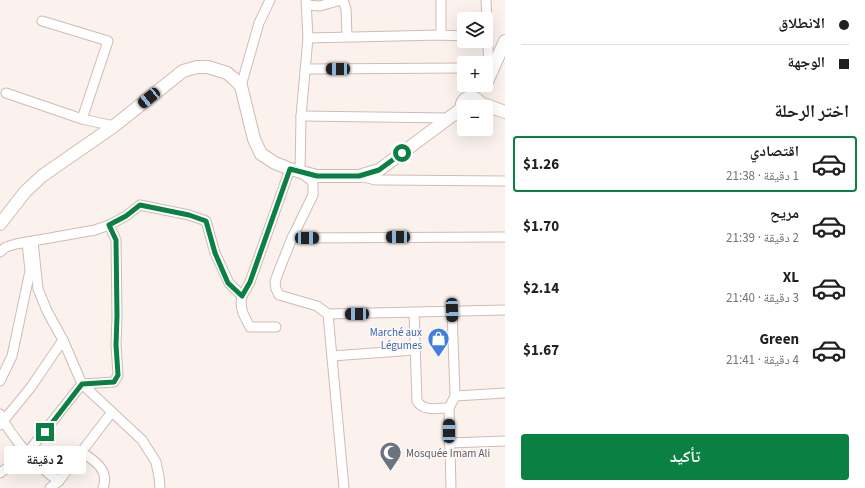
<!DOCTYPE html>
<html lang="ar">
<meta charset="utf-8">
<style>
:root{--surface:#fff;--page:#f6f6f6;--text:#202124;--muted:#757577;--line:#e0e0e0;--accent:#0b8043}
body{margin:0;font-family:"Source Sans 3","Noto Naskh Arabic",sans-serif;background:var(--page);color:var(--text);direction:rtl;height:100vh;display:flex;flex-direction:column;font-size:15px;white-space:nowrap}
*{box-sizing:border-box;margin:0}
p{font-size:13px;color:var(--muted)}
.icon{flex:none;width:22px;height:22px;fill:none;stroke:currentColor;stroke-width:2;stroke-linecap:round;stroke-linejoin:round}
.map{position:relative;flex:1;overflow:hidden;direction:ltr}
.details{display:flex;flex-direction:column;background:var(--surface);width:360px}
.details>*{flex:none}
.hud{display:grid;align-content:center;height:88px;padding:0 16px;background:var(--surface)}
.tools{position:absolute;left:457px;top:12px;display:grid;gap:8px}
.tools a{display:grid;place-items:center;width:36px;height:36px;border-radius:4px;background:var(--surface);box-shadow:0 4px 16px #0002;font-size:20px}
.end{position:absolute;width:18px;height:18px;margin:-9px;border:5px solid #0b8043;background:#fff;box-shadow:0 0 0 2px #fff}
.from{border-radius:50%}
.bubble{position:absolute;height:28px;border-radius:4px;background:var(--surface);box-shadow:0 4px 16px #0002;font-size:13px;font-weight:700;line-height:28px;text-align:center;direction:rtl}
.car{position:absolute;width:12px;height:24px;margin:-12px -6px;border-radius:5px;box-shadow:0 0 3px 1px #0007;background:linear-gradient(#222 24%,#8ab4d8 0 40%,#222 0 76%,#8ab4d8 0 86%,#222 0)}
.hud b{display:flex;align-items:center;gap:14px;height:38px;font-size:15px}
.hud b+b{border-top:1px solid var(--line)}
.hud i{width:10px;height:10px;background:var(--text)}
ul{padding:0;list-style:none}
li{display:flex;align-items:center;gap:12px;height:56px;margin:0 8px 6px;padding:0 8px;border:2px solid transparent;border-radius:4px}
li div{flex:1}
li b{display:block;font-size:15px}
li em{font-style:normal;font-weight:700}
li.selected{border-color:var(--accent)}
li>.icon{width:36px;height:36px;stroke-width:1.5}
h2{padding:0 16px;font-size:18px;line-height:48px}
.button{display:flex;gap:8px;margin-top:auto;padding:8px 16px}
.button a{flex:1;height:46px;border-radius:4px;background:var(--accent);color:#fff;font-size:16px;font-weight:700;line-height:46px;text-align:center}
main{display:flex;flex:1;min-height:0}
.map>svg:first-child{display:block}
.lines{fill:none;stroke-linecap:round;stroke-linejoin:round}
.minor-casing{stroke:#d0bbb5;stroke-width:11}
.secondary-casing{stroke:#d3bab2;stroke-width:14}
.minor{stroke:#fff;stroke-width:9}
.secondary{stroke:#fff;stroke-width:12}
.route{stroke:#0b8043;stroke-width:5}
.labels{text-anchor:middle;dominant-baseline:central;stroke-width:3.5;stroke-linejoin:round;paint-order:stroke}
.shop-label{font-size:11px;fill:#366cbe;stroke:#fef7f3;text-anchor:end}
.worship-label{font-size:11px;fill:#5b616d;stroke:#fef7f3;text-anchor:start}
</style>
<main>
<section class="details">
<div class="hud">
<b><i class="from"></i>الانطلاق</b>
<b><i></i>الوجهة</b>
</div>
<h2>اختر الرحلة</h2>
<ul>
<li class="selected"><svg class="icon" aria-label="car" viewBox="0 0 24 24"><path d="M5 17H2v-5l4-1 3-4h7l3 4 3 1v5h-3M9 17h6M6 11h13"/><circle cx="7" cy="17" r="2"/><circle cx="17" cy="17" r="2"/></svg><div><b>اقتصادي</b><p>1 دقيقة · 21:38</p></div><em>$1.26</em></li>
<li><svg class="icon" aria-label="car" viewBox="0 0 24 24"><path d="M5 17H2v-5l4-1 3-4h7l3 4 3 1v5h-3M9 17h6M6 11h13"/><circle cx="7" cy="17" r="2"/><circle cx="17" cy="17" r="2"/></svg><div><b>مريح</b><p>2 دقيقة · 21:39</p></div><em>$1.70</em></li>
<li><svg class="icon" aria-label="car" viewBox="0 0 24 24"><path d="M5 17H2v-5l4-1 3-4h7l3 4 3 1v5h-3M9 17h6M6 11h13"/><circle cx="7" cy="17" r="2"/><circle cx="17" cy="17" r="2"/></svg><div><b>XL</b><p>3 دقيقة · 21:40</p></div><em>$2.14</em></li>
<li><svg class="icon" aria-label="car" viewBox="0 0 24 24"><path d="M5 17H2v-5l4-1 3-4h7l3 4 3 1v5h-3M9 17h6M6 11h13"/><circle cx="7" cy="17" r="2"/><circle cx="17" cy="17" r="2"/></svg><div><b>Green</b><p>4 دقيقة · 21:41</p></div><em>$1.67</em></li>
</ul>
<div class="button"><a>تأكيد</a></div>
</section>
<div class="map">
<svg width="505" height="488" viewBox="0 0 505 488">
<rect width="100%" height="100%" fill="#fbf2ed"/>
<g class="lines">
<defs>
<g id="minor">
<path d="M306,0l2,38 -7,78 -1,56 13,10v13l-21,43 -14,35 -3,9 1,7 3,6 38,11 11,8 177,-4"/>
<path d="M343,0l3,9 1,27"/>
<path d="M441,0v35"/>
<path d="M486,0l3,73"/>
<path d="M307,5l13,1 21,-6"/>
<path d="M42,21l66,20 -26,78"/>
<path d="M308,38l133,-3 23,1"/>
<path d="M306,69l158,-1"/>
<path d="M241,86l18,-63 11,-23"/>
<path d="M6,93l76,26 32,7"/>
<path d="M301,116l148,2"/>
<path d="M359,176l17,4h9l120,1"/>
<path d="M292,238l213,-1"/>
<path d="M33,241l5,48 9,22 16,29 19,44 60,56 14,22 3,15 1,11"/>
<path d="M0,252l6,-5 10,-3 79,-14 14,-5 17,-9 14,-11 49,10 17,6 9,32 14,30 13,13 8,-14 40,-113"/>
<path d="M242,296c-3,12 2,20 8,31h26"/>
<path d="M414,313l3,88c7,11 20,7 32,7"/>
<path d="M328,314l16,174"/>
<path d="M332,356l83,-6"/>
<path d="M0,381l12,-25 18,-85 -3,-29"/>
<path d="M455,396l50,-3"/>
<path d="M0,414c11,23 38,54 59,67"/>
<path d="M0,425l31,-38 32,-47"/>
<path d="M449,443l56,-2"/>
<path d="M81,452c13,8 29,18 22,36"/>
<path d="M0,473l28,-21 54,-68 32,-2 4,-7 -2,-30 1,-28 -1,-77 -7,-15"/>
<path d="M50,488l9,-7 53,-69"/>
<path d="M451,488l-2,-80 6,-12 -3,-86"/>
</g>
<g id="secondary">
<path d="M486,84l19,-43"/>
<path d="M480,103l25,9"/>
<path d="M464,114c-10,-15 13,-25 17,-7"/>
<path d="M0,224l25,-32 17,-16 72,-50 69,-55 14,-4h11l19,6 6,5 8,8 13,53 7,15 14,9 15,6 27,7h42l20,-6 82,-61"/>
</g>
</defs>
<use href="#minor" class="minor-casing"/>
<use href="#secondary" class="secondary-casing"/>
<use href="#minor" class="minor"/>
<use href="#secondary" class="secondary"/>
</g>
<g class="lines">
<path class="route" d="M45,432l37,-48 32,-2 4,-7 -2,-30 1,-29 -1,-76 -7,-15 17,-9 14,-11 49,10 17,6 9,32 13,30 14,13 8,-14 40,-113 27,7h42l20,-6 23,-17"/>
</g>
<defs>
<symbol id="shop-pin" viewBox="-11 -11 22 30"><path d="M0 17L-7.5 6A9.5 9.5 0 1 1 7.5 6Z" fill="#3f7fe0" stroke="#fef7f3"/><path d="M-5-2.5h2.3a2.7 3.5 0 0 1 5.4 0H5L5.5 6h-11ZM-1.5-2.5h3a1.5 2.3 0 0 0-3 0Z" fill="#fff"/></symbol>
<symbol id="mosque-pin" viewBox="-11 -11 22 30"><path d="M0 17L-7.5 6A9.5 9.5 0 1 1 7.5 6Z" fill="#6b7280" stroke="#fef7f3"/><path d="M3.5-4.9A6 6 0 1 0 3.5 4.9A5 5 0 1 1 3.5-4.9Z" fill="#fff"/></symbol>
</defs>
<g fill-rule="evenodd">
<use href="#shop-pin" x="426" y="326" width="25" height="34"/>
<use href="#mosque-pin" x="378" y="440" width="25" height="34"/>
</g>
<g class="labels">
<g class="shop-label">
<text x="422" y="332">Marché aux<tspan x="422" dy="13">Légumes</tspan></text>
</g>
<g class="worship-label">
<text x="406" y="453">Mosquée Imam Ali</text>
</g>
</g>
</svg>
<div class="tools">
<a><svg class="icon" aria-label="layers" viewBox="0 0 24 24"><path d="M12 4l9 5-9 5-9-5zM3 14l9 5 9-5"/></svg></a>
<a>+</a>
<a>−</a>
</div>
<i class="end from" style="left:402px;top:153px"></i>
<i class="end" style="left:45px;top:432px"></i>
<div class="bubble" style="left:4px;top:446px;width:82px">2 دقيقة</div>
<i class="car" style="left:338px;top:69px;rotate:270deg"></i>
<i class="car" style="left:149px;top:98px;rotate:231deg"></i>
<i class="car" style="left:398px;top:237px;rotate:270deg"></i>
<i class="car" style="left:307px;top:238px;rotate:90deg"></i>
<i class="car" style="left:452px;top:310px;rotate:178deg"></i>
<i class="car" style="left:357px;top:314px;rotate:269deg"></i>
<i class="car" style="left:449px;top:431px;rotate:0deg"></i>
</div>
</main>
